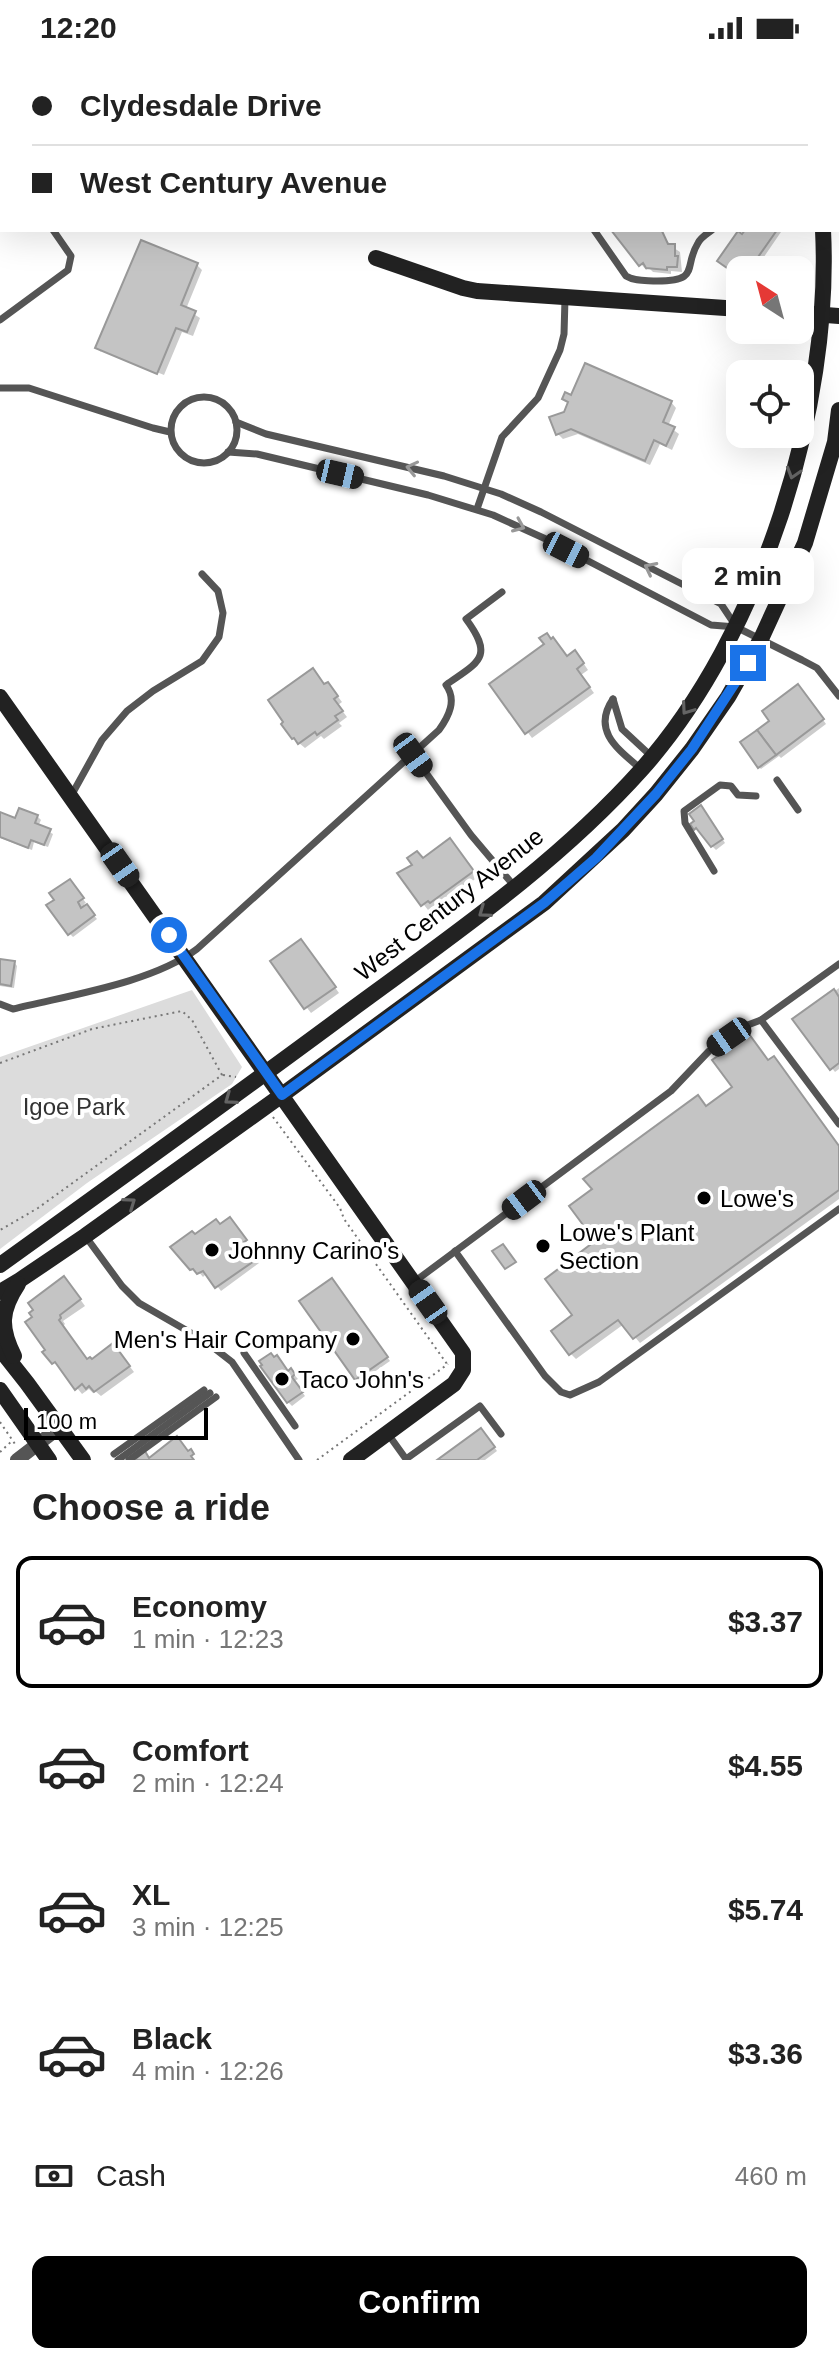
<!DOCTYPE html>
<meta charset="utf-8">
<style>
:root{--surface:#fff;--page:#f2f2f2;--text:#222;--muted:#767676;--line:#e0e0e0;--accent:#000}
body{margin:0;font-family:Helvetica,sans-serif;background:var(--page);color:var(--text);height:100vh;display:flex;flex-direction:column;font-size:30px;white-space:nowrap}
*{box-sizing:border-box;margin:0}
p{font-size:26px;color:var(--muted)}
.icon{flex:none;width:44px;height:44px;fill:none;stroke:currentColor;stroke-width:2;stroke-linecap:round;stroke-linejoin:round}
.map{position:relative;height:1404px;overflow:hidden}
.sheet{display:flex;flex-direction:column;background:var(--surface);flex:1}
.sheet>*{flex:none}
.banner{position:absolute;left:0px;top:0px;width:840px;height:176px;box-shadow:0 8px 32px #0002;display:grid;align-content:center;height:176px;padding:0 32px;background:var(--surface)}
.needle{width:52px;rotate:324deg}
.buttons{position:absolute;left:726px;top:200px;display:grid;gap:16px}
.buttons a{display:grid;place-items:center;width:88px;height:88px;border-radius:16px;background:var(--surface);box-shadow:0 8px 32px #0002;font-size:40px}
.scale{position:absolute;left:24px;bottom:20px;width:184px;box-sizing:border-box;padding-left:8px;border:4px solid #000;border-top:0;font-size:22px;line-height:28px;white-space:nowrap;color:#000;-webkit-text-stroke:6px #fff;paint-order:stroke}
.end{position:absolute;width:36px;height:36px;margin:-18px;border:10px solid #1a73e8;background:#fff;box-shadow:0 0 0 4px #fff}
.from{border-radius:50%}
.bubble{position:absolute;height:56px;border-radius:16px;background:var(--surface);box-shadow:0 8px 32px #0002;font-size:26px;font-weight:800;line-height:56px;text-align:center}
.car{position:absolute;width:24px;height:48px;margin:-24px -12px;border-radius:10px;box-shadow:0 0 6px 2px #0007;background:linear-gradient(#222 24%,#8ab4d8 0 40%,#222 0 76%,#8ab4d8 0 86%,#222 0)}
.banner b{display:flex;align-items:center;gap:28px;height:76px;font-size:30px}
.banner b+b{border-top:2px solid var(--line)}
.banner i{width:20px;height:20px;background:var(--text)}
ul{padding:0;list-style:none}
li{display:flex;align-items:center;gap:24px;height:132px;margin:0 16px 12px;padding:0 16px;border:4px solid transparent;border-radius:16px}
li div{flex:1}
li b{display:block;font-size:30px}
li em{font-style:normal;font-weight:800}
li.active{border-color:var(--accent)}
li>.icon{width:72px;height:72px;stroke-width:1.5}
h2{padding:0 32px;font-size:36px;line-height:96px}
.pay{display:flex;align-items:center;gap:20px;height:88px;padding:0 32px;font-size:30px}
.pay p{margin-inline-start:auto}
.action{display:flex;gap:16px;margin-top:auto;padding:16px 32px}
.action a{flex:1;height:92px;border-radius:16px;background:var(--accent);color:#fff;font-size:32px;font-weight:800;line-height:92px;text-align:center}
.status{display:flex;justify-content:space-between;align-items:center;height:56px;padding:0 40px;background:var(--surface);direction:ltr}
.status svg{height:22px;fill:currentColor}
.map>svg:first-child{display:block}
.green{fill:#dcdcdc}
.shadow{fill:#0003}
.building{fill:#c4c4c4;stroke:#999;stroke-width:2}
.lines{fill:none;stroke-linecap:round;stroke-linejoin:round}
.path{stroke:#777;stroke-width:2;stroke-dasharray:2 4;stroke-linecap:butt}
.lane{stroke:#555;stroke-width:7}
.street{stroke:#555;stroke-width:14}
.secondary{stroke:#222;stroke-width:16}
.oneway{stroke:#999}
.oneway2{stroke:#646464}
.route{stroke:#1a73e8;stroke-width:10}
.poi-dot{fill:#000;stroke:#fff;stroke-width:3}
.labels{text-anchor:middle;dominant-baseline:central;stroke-width:8;stroke-linejoin:round;paint-order:stroke}
.street-label{font-size:24px;fill:#000;stroke:#fff}
.park-label{font-size:24px;fill:#333;stroke:#fff}
.poi-label{font-size:24px;fill:#000;stroke:#fff;text-anchor:start}
</style>
<div class="status"><b>12:20</b><svg viewBox="0 0 49 12"><path d="M0 12V9h3v3zM5 12V6h3v6zM10 12V3h3v9zM15 12V0h3v12zM26 1h20v11H26zM47 4h2v5h-2z"/></svg></div>
<div class="map">
<svg width="839" height="1404" viewBox="0 0 839 1404">
<rect width="100%" height="100%" fill="#fff"/>
<path class="green" d="M192,934l50,77 -10,17 -145,99 -87,66v-192z"/>
<g class="shadow">
<path d="M736,0h30l-6,2h-23z"/>
<path d="M614,174h45l12,16 9,6 2,20 -11,-1v3l-18,-2 -4,-4 -3,2z"/>
<path d="M747,174h32l2,2 -26,38h-15v6l-16,-11z"/>
<path d="M197,209l5,5 -16,39 14,9 -7,18 -11,-4 -18,43 -63,-26v3l-3,-4z"/>
<path d="M564,343l107,3 5,6 -8,18 11,8 -7,16 -12,-6 -10,21 -72,-31 -15,5 -5,-5 12,-30z"/>
<path d="M568,602h12l8,12 -7,5 13,18 -62,45 -40,-53z"/>
<path d="M325,630l8,4 9,12 -4,3 9,12 -8,6 3,3 -18,13 -3,-3 -16,12 -12,-10z"/>
<path d="M802,634l24,34 -45,34 -2,-2 -18,13 -2,-2 13,-46z"/>
<path d="M705,755l20,32 -9,7 -4,-4z"/>
<path d="M0,758l17,6 20,-4 4,4 -3,6 15,8 -5,13 -14,-5 -2,8 -32,-12z"/>
<path d="M455,790l23,31 -41,30 -2,-2 -7,5 -28,-36 23,-14z"/>
<path d="M73,829l13,18 -2,1 13,15 -24,18 -4,-4z"/>
<path d="M306,891l33,46 -28,20 -39,-51z"/>
<path d="M0,905l14,1 3,4 -3,22 -14,-2z"/>
<path d="M839,932v81l-4,3 -40,-52z"/>
<path d="M769,1006l70,85v52l-199,144 -16,-19 -48,35 -5,-5 4,-38 23,-74 109,-134z"/>
<path d="M234,1167l15,22 -2,2 12,16 -38,28 -14,-18 -4,4 -5,-6 -2,2 -23,-26 48,-21z"/>
<path d="M69,1228l16,22 -22,15 2,3 -2,2 25,35 4,1 26,-11 16,21 -33,24 -6,-5 -2,2 -4,-4 -7,5 -22,-27 -1,1 -14,-16z"/>
<path d="M335,1228l55,77 -30,21 -4,-3z"/>
<path d="M291,1315l7,8 -4,2 11,15 -13,10 -4,-4v-29z"/>
<path d="M485,1378l12,17 -12,9h-45z"/>
</g>
<g class="building">
<path d="M514,0h170l2,2h-170z"/>
<path d="M611,174l51,1 6,13h7v12h3l-1,11h-10v3l-21,-2 -3,-5 -4,3z"/>
<path d="M745,174h32l-28,40h-9v7l-23,-16 21,-30 4,3z"/>
<path d="M141,184l57,23 -17,42 15,6 -9,21 -11,-4 -19,46 -62,-26z"/>
<path d="M585,307l87,38 -9,21 12,5 -9,19 -12,-6 -9,21 -74,-32 -15,6 -7,-18 15,-5 4,-10 -6,-3 3,-7 6,3z"/>
<path d="M547,577l4,6 2,-2 14,19 8,-6 9,13 -7,6 13,18 -65,47 -36,-50 55,-40 -5,-6z"/>
<path d="M313,612l11,16 4,-2 10,14 -4,3 9,12 -8,5 3,4 -21,15 -2,-3 -17,12 -4,-6 -2,1 -11,-15 2,-2 -15,-22z"/>
<path d="M798,628l26,35 -48,36 -19,-25 12,-9 -7,-10z"/>
<path d="M757,674l19,25 -18,13 -18,-26z"/>
<path d="M701,749l22,34 -12,8 -15,-19 -2,2 -4,-6 4,-3 -5,-7z"/>
<path d="M19,752l19,7 -3,8 16,6 -7,16 -13,-5 -3,8 -28,-11v-25l15,6z"/>
<path d="M450,782l24,33 -44,32 -2,-2 -7,5 -24,-33 15,-8 -5,-7 10,-7 6,7z"/>
<path d="M70,823l14,19 -6,4 3,6 6,-4 8,11 -27,20 -22,-30 8,-5 -5,-7z"/>
<path d="M301,883l35,48 -32,22 -34,-48z"/>
<path d="M0,903l15,2 -4,25 -11,-2z"/>
<path d="M834,933l5,8v66l-9,7 -38,-51z"/>
<path d="M749,978l19,26 6,-4 65,90v44l-206,149 -15,-19 -49,35 -18,-24 21,-16 -27,-36 50,-38 -26,-35 23,-17 -9,-10 115,-84 8,11 26,-19 -20,-27z"/>
<path d="M230,1161l17,23 -3,2 13,17 -42,29 -12,-17 -6,3 -4,-5 -3,1 -20,-23 22,-16 3,3 21,-15 4,5z"/>
<path d="M503,1188l13,18 -11,7 -13,-18z"/>
<path d="M64,1220l17,23 -21,16 1,3 -2,2 28,39 3,-2 2,2 21,-16 17,23 -36,26 -5,-6 -3,3 -4,-5 -7,6 -20,-28 -3,2 -10,-12 3,-2 -20,-28 7,-5 -3,-4 4,-3 -5,-7z"/>
<path d="M332,1222l56,79 -33,23 -56,-79z"/>
<path d="M271,1297l3,4 3,-2 11,16 3,-3 4,6 -3,3 11,15 -16,11 -27,-37 2,-1 -3,-4z"/>
<path d="M481,1372l14,19 -18,13h-40z"/>
<path d="M177,1380l11,15 3,-2 3,5 -3,2 3,4h-60l11,-9 4,7z"/>
</g>
<g class="lines">
<g class="path">
<path d="M0,1007l92,-34 90,-18 10,9 30,55 -184,133 -38,22"/>
<path d="M223,1019l13,2"/>
<path d="M273,1061l67,91 4,11 103,145"/>
<path d="M0,1366l15,22"/>
<path d="M0,1396l13,-12"/>
<path d="M317,1404l131,-96"/>
</g>
<g class="lane">
<path d="M485,0l2,2"/>
<path d="M710,0v2"/>
<path d="M594,174l32,46c10,6 20,4 31,5 44,0 26,-14 41,-38 3,-6 9,-9 14,-13"/>
<path d="M0,264l68,-50 3,-14 -18,-26"/>
<path d="M0,332h29l124,40 17,4"/>
<circle cx="204" cy="374" r="33"/>
<path d="M236,366l30,12 178,42 57,18 40,18 180,92 14,21"/>
<path d="M228,396l29,2 171,41 65,20 55,25 163,85 25,2 66,33 15,8 22,28"/>
<path d="M477,453l25,-72 36,-39 22,-48 4,-16 1,-35"/>
<path d="M613,643c-22,32 6,51 28,70"/>
<path d="M613,643l9,30 28,26"/>
<path d="M413,699l58,80 44,52"/>
<path d="M777,724l21,30"/>
<path d="M71,740l31,-56 25,-29 26,-20 49,-30 17,-24 4,-24 -5,-22 -16,-17"/>
<path d="M714,815l-29,-48 -1,-12 36,-26 11,1 7,9 18,1"/>
<path d="M0,948l13,5c56,-14 139,-26 184,-60l242,-219c10,-14 18,-30 7,-45 32,-23 49,-27 20,-66l36,-27"/>
<path d="M761,964l78,104"/>
<path d="M86,1181l36,49 17,17 66,38 27,21 67,98"/>
<path d="M455,1195l90,125 16,16 9,3 29,-13 240,-173"/>
<path d="M414,1226l257,-191 38,-40 36,-25 16,-6 78,-56"/>
<path d="M244,1297l51,73"/>
<path d="M388,1378l18,25 74,-53 21,28"/>
<path d="M114,1398l90,-64"/>
<path d="M118,1404l92,-67"/>
<path d="M129,1404l87,-63"/>
</g>
<path class="street" d="M17,1404l43,-33"/>
<g class="secondary">
<path d="M797,0v2"/>
<path d="M825,0v2"/>
<path d="M838,60l1,6"/>
<path d="M376,202l87,30 14,3 263,18"/>
<path d="M800,257l39,3"/>
<path d="M0,641l463,656v17l-9,14 -103,76"/>
<path d="M0,1209c117,-84 235,-169 351,-255 102,-75 206,-146 291,-241 119,-134 190,-361 181,-539"/>
<path d="M0,1236l20,-12 65,-44 197,-141 262,-192 79,-73 33,-36 36,-45 36,-52 33,-58 44,-96 30,-101 4,-32"/>
<path d="M0,1293l27,34 56,77"/>
<path d="M14,1300c-14,-28 -14,-45 4,-72"/>
<path d="M0,1334l49,70"/>
</g>
</g>
<defs><path id="oneway-chevron" d="M-2-3.5L2.5 0L-2 3.5" fill="none" stroke-width="1.6" stroke-linecap="round" stroke-linejoin="round" transform="scale(2)"/></defs>
<g class="oneway">
<use href="#oneway-chevron" transform="translate(412 412) rotate(-167)"/>
<use href="#oneway-chevron" transform="translate(519 470) rotate(23)"/>
<use href="#oneway-chevron" transform="translate(650 512) rotate(-153)"/>
</g>
<g class="oneway2">
<use href="#oneway-chevron" transform="translate(793 417) rotate(107)"/>
<use href="#oneway-chevron" transform="translate(687 653) rotate(125)"/>
<use href="#oneway-chevron" transform="translate(484 856) rotate(144)"/>
<use href="#oneway-chevron" transform="translate(230 1043) rotate(144)"/>
<use href="#oneway-chevron" transform="translate(130 1147) rotate(-35)"/>
</g>
<g class="lines">
<path class="route" d="M169,879l113,160 262,-192 52,-45 60,-64 36,-45 56,-86"/>
</g>
<g class="poi-dot">
<circle cx="704" cy="1142" r="8"/>
<circle cx="543" cy="1190" r="8"/>
<circle cx="212" cy="1194" r="8"/>
<circle cx="353" cy="1283" r="8"/>
<circle cx="282" cy="1323" r="8"/>
</g>
<g class="labels">
<g class="street-label">
<text transform="translate(449 848) rotate(-38)">West Century Avenue</text>
</g>
<g class="park-label">
<text x="74" y="1050">Igoe Park</text>
</g>
<g class="poi-label">
<text x="720" y="1142">Lowe's</text>
<text x="559" y="1176">Lowe's Plant<tspan x="559" dy="28">Section</tspan></text>
<text x="228" y="1194">Johnny Carino's</text>
<text x="337" y="1283" text-anchor="end">Men's Hair Company</text>
<text x="298" y="1323">Taco John's</text>
</g>
</g>
</svg>
<div class="buttons">
<a><svg class="needle" viewBox="-14 -14 28 28"><path d="M0-13l5 13h-10z" fill="#e53935"/><path d="M0 13l5-13h-10z" fill="#767676"/></svg></a>
<a><svg class="icon" aria-label="locate" viewBox="0 0 24 24"><circle cx="12" cy="12" r="6"/><path d="M12 2v4M12 18v4M2 12h4M18 12h4"/></svg></a>
</div>
<div class="scale">100 m</div>
<i class="end from" style="left:169px;top:879px"></i>
<i class="end" style="left:748px;top:607px"></i>
<div class="bubble" style="left:682px;top:492px;width:132px">2 min</div>
<i class="car" style="left:340px;top:418px;rotate:103deg"></i>
<i class="car" style="left:566px;top:494px;rotate:117deg"></i>
<i class="car" style="left:413px;top:699px;rotate:144deg"></i>
<i class="car" style="left:120px;top:809px;rotate:145deg"></i>
<i class="car" style="left:729px;top:981px;rotate:235deg"></i>
<i class="car" style="left:524px;top:1144px;rotate:233deg"></i>
<i class="car" style="left:428px;top:1246px;rotate:325deg"></i>
<div class="banner">
<b><i class="from"></i>Clydesdale Drive</b>
<b><i></i>West Century Avenue</b>
</div>
</div>
<section class="sheet">
<h2>Choose a ride</h2>
<ul>
<li class="active"><svg class="icon" aria-label="car" viewBox="0 0 24 24"><path d="M5 17H2v-5l4-1 3-4h7l3 4 3 1v5h-3M9 17h6M6 11h13"/><circle cx="7" cy="17" r="2"/><circle cx="17" cy="17" r="2"/></svg><div><b>Economy</b><p>1 min · 12:23</p></div><em>$3.37</em></li>
<li><svg class="icon" aria-label="car" viewBox="0 0 24 24"><path d="M5 17H2v-5l4-1 3-4h7l3 4 3 1v5h-3M9 17h6M6 11h13"/><circle cx="7" cy="17" r="2"/><circle cx="17" cy="17" r="2"/></svg><div><b>Comfort</b><p>2 min · 12:24</p></div><em>$4.55</em></li>
<li><svg class="icon" aria-label="car" viewBox="0 0 24 24"><path d="M5 17H2v-5l4-1 3-4h7l3 4 3 1v5h-3M9 17h6M6 11h13"/><circle cx="7" cy="17" r="2"/><circle cx="17" cy="17" r="2"/></svg><div><b>XL</b><p>3 min · 12:25</p></div><em>$5.74</em></li>
<li><svg class="icon" aria-label="car" viewBox="0 0 24 24"><path d="M5 17H2v-5l4-1 3-4h7l3 4 3 1v5h-3M9 17h6M6 11h13"/><circle cx="7" cy="17" r="2"/><circle cx="17" cy="17" r="2"/></svg><div><b>Black</b><p>4 min · 12:26</p></div><em>$3.36</em></li>
</ul>
<div class="pay"><svg class="icon" aria-label="cash" viewBox="0 0 24 24"><path d="M3 7h18v10H3z"/><circle cx="12" cy="12" r="2"/></svg>Cash<p>460 m</p></div>
<div class="action"><a>Confirm</a></div>
</section>
